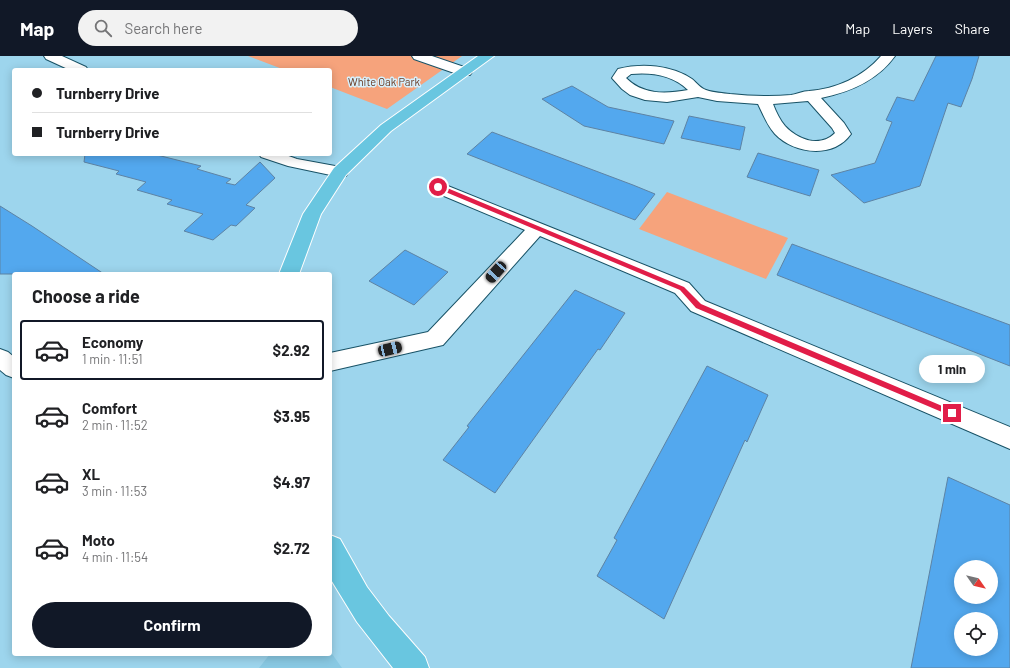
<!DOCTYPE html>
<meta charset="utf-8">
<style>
:root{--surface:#fff;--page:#f2f2f2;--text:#202124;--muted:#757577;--line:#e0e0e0;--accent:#111827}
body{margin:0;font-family:Barlow,sans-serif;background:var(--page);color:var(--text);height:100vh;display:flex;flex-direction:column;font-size:15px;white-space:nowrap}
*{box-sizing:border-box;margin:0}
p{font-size:13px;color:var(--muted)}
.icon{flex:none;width:22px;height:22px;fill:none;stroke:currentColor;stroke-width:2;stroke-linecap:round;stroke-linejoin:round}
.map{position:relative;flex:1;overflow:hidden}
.panel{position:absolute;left:12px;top:216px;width:320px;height:384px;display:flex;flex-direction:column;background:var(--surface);border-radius:4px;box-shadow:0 2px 10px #0003}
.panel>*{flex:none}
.hud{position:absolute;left:12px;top:12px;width:320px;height:88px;border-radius:4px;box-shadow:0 2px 10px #0003;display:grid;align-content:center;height:88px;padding:0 20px;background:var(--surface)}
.needle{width:26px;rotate:124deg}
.controls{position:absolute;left:954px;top:504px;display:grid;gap:8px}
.controls a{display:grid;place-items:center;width:44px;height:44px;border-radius:50%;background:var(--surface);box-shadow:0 2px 10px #0003;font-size:20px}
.end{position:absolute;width:18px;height:18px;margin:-9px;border:5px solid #e11d48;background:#fff;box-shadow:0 0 0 2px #fff}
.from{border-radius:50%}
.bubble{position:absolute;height:28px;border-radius:14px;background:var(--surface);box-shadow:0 2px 10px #0003;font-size:13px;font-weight:700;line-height:28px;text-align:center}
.car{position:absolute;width:12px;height:24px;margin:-12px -6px;border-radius:5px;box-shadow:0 0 3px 1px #0007;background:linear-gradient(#222 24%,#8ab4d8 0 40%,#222 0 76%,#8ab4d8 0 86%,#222 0)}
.hud b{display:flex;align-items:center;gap:14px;height:38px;font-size:15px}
.hud b+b{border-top:1px solid var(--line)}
.hud i{width:10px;height:10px;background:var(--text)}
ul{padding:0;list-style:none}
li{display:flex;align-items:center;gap:12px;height:60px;margin:0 8px 6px;padding:0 12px;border:2px solid transparent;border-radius:4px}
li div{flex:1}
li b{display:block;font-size:15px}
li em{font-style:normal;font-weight:700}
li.selected{border-color:var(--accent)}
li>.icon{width:36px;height:36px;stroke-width:1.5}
h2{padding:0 20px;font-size:18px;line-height:48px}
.action{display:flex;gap:8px;margin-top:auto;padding:8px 20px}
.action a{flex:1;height:46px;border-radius:24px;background:var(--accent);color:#fff;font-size:16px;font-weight:700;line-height:46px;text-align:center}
header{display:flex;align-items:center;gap:24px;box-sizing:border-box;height:56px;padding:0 20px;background:var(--accent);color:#fff}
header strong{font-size:19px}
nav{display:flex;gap:22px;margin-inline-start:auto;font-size:14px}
.search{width:280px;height:36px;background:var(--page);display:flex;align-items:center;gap:10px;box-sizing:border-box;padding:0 14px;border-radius:22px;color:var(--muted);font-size:15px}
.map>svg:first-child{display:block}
.built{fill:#89c9e3}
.green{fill:#f6a37c}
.building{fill:#53a8ee;stroke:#5d83a4;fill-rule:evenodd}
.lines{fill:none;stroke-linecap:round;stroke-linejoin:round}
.minor-casing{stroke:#185266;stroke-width:2}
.major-casing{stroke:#fff;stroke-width:2}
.minor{fill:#fff;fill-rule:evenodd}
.major{fill:#69c6e0;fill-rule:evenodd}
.route{fill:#e11d48}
.labels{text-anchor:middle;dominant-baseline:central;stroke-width:3;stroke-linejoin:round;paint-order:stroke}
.far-park-label{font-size:11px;fill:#693821;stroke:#d6f1fe}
</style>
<header>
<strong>Map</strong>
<div class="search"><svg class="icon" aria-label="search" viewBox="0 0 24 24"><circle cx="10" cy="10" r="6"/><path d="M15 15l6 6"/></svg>Search here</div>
<nav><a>Map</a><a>Layers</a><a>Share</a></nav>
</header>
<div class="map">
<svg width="1010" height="612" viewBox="0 0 1010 612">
<rect width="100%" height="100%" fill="#9dd5ed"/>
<path class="built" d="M330,595l12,17h-83l11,-14h60z"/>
<g class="green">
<path d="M248,0h214l-75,53 -57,-22v-17h-45z"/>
<path d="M667,136l121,46 -22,41 -127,-50z"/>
</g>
<g class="building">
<path d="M936,0h43l-7,23 -11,28 -13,-4 -28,83 -56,17 -33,-28 44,-12 17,-41 -6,-2 11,-23 17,4z"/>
<path d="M572,30l36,21 66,14 -10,23 -80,-18 -42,-27z"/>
<path d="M689,60l56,11 -5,23 -59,-12z"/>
<path d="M492,76l141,53 22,9 -20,26 -168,-66z"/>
<path d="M758,97l61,17 -9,26 -63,-19z"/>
<path d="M85,98h68l48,12 -4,3 34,10 -5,4 9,2 25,-23 15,16 -29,27 9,3 -19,18 -5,-1 -18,15 -29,-9 19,-17 -36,-10 5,-4 -35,-10 9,-8 -30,-8 3,-3 -35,-9z"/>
<path d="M0,150l32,20 72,48h-104z"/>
<path d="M792,188l218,81v41l-233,-91z"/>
<path d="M405,194l43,22 -34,33 -45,-24z"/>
<path d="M575,234l50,23 -25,37 -2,-1 -103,144 -52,-33 26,-33 -2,-1z"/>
<path d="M707,310l61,29 -21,47 -2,-2 -81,179 -67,-43 20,-36 -3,-2z"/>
<path d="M948,421l62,28v163h-99zM961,511h30v30h-30zM961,563h30v30h-30z"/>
</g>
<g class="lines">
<defs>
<g id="minor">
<path d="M44,0h18l24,11 2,3h-18l-24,-11z"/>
<path d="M412,0h20l38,13 2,3 -2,3h-10l-46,-16z"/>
<path d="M881,0h14c-18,25 -45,36 -74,42l23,25 7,11c-18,25 -57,20 -76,0 -8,-9 -12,-20 -17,-30l-41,-3 -19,-4 -31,5 -22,-2 -15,-5 -8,-6 -10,-11 6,-9c24,-6 53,-4 74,10 5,4 8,9 14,11 8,3 17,3 24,4 21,2 41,3 61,1 6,-1 12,-4 18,-4 27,-2 54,-14 72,-35zM631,18c20,-2 42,1 57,16 -23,4 -45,5 -62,-12zM808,45l24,27 3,5c-15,15 -37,7 -50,-7 -5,-6 -9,-14 -12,-22z"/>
<path d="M259,98h24l14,5 49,9 2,4 -2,4 -6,1 -52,-11 -27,-9z"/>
<path d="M438,126l251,101 16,18 305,126v22l-319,-138 -16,-18 -135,-57 -97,109 -113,26v-18l98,-21 97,-102 -93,-39 -2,-4 2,-4z"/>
<path d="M0,293l8,3 6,5v21l-8,-3 -6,-5z"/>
</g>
<g id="major">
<path d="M478,0h16l-103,75 -45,44 -25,39 -22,60h-20l24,-60 31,-46 47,-43z"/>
<path d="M330,479l10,4 27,48 22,29 36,41 4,11h-36l-36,-46 -27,-44z"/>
</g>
</defs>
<use href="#minor" class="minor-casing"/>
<use href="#major" class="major-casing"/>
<use href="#minor" class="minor"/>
<use href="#major" class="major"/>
</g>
<path class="route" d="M436,129h4l244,102 17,17 253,107 1,2 -3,3 -3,-1 -253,-107 -16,-18 -244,-102z"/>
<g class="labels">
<g class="far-park-label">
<text x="384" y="25">White Oak Park</text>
</g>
</g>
</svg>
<div class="controls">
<a><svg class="needle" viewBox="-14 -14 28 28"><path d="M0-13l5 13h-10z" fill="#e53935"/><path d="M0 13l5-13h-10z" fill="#757577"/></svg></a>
<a><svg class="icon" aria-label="locate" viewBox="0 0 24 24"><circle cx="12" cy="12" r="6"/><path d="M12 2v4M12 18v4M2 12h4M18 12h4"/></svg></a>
</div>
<i class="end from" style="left:438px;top:131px"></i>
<i class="end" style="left:952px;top:357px"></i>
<div class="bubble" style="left:919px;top:299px;width:66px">1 min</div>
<i class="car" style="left:496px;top:216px;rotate:222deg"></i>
<i class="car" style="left:390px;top:293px;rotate:77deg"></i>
<div class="hud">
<b><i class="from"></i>Turnberry Drive</b>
<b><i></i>Turnberry Drive</b>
</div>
<section class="panel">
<h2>Choose a ride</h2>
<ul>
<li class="selected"><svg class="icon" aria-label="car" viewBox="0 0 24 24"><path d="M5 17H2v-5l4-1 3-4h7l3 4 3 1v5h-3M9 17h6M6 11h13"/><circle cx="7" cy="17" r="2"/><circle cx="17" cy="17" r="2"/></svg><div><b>Economy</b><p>1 min · 11:51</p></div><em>$2.92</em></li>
<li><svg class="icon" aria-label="car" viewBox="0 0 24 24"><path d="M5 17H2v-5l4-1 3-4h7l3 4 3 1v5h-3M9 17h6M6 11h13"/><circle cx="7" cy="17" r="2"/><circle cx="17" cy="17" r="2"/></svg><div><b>Comfort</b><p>2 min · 11:52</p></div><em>$3.95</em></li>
<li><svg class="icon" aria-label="car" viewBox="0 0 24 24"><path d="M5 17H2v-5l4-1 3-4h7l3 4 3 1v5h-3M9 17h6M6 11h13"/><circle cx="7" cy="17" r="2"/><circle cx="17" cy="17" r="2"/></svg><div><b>XL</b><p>3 min · 11:53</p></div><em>$4.97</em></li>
<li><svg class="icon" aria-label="car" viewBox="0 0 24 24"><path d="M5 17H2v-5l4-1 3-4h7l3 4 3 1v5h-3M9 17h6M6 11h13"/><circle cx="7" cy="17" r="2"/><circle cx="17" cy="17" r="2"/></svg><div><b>Moto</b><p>4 min · 11:54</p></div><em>$2.72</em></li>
</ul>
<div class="action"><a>Confirm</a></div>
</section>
</div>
